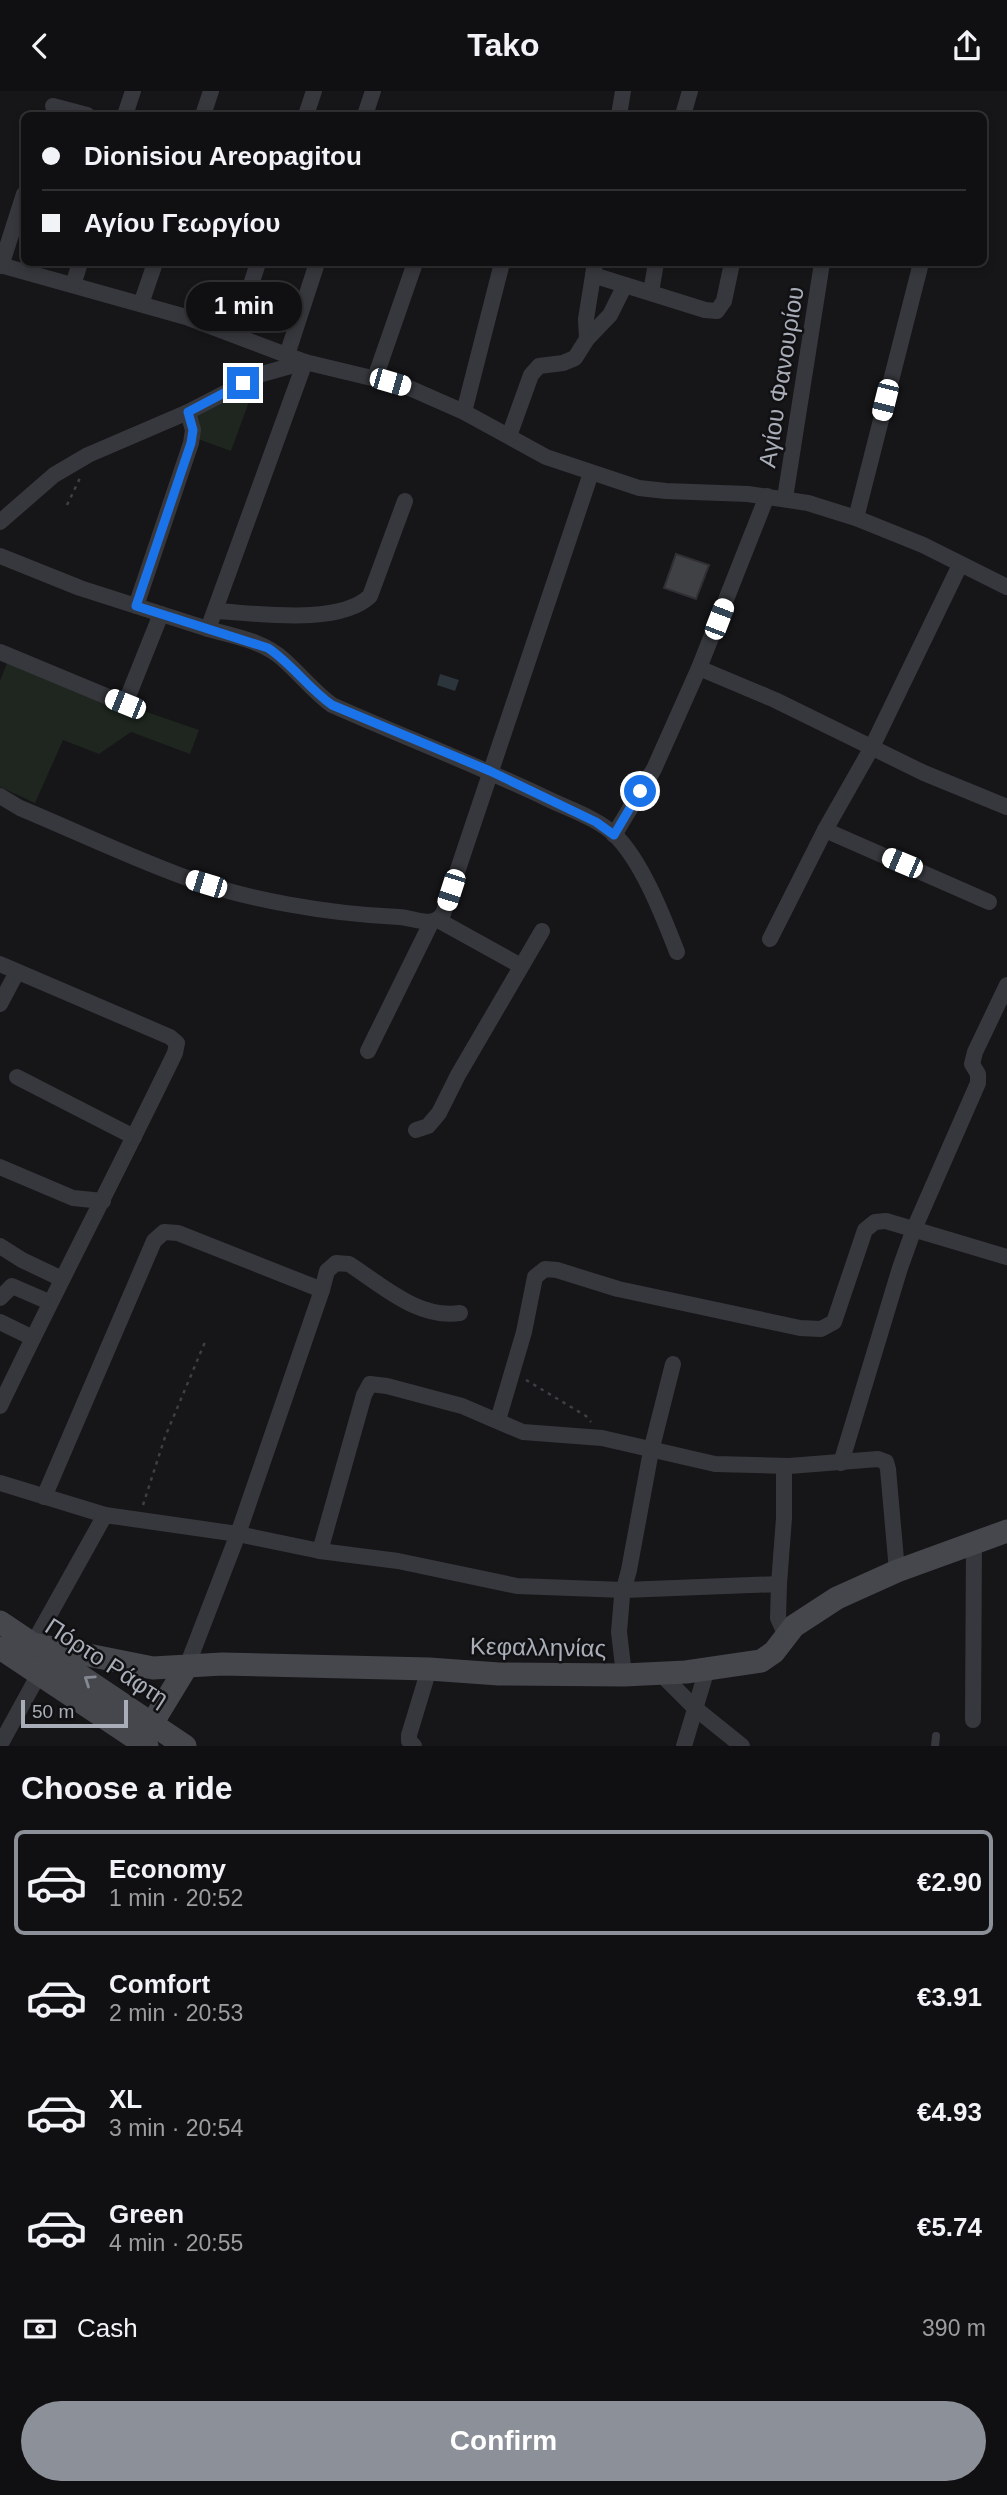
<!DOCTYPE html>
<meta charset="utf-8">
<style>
:root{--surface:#101012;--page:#1e1e20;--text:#f1f3f6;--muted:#9c9d9f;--line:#303032;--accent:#8c9099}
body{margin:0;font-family:Arial,sans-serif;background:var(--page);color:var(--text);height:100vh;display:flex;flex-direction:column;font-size:26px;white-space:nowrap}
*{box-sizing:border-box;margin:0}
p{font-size:23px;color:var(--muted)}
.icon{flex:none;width:38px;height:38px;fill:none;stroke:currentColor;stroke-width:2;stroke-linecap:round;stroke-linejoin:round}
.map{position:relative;height:1655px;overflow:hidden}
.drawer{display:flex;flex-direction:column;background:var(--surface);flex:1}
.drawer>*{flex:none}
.banner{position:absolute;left:21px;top:21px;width:966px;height:154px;border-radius:10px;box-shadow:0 4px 10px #0003,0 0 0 2px var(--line);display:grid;align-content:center;height:154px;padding:0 21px;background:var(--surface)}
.scale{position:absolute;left:21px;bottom:18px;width:107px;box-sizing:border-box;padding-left:7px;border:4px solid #a8adb8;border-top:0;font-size:19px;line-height:24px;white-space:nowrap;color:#a8adb8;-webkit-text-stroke:5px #111113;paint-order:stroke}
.end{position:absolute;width:32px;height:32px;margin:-16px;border:9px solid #1a73e8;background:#fff;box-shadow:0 0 0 4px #fff}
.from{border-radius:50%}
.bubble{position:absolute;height:49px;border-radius:24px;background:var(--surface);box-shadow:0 4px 10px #0003,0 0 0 2px var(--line);font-size:23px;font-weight:800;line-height:49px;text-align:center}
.car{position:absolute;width:21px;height:42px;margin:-21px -10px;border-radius:9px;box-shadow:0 0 5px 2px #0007;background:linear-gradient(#fff 24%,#345 0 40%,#fff 0 76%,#345 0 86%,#fff 0)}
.banner b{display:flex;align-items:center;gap:24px;height:66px;font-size:26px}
.banner b+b{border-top:2px solid var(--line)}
.banner i{width:18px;height:18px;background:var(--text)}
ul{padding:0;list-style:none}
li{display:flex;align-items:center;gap:21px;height:105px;margin:0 14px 10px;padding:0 7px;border:4px solid transparent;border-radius:10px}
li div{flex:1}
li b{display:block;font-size:26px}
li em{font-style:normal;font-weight:800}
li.active{border-color:var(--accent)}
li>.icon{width:63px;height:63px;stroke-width:1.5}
h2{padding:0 21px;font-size:32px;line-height:84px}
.pay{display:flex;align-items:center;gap:18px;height:77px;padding:0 21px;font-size:26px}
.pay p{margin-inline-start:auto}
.action{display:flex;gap:14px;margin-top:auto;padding:14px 21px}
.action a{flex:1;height:80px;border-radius:42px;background:var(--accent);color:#fff;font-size:28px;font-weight:800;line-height:80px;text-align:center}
header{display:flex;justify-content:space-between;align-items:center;height:91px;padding:0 21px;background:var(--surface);font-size:32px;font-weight:800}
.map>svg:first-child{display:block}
.green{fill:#1e261f}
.water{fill:#2c353c}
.building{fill:#404145;stroke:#303034;stroke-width:2}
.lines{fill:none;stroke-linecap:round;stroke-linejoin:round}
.path{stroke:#3d3f44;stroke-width:2.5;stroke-dasharray:3.5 5;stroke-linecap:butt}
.lane{stroke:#37383d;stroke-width:8}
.street{stroke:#37383d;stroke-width:16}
.secondary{stroke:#45474d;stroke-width:23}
.oneway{stroke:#858993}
.route{stroke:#1a73e8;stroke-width:9}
.labels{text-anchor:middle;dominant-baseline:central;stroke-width:5;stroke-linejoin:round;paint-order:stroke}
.street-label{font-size:24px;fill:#a8adb8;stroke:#111113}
</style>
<header><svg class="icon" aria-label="back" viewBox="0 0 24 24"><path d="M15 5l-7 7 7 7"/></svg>Tako<svg class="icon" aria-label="share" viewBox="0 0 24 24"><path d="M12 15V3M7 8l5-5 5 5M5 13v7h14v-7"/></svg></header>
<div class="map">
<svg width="1007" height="1655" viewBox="0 0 1007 1655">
<rect width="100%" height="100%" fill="#161618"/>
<g class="green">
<path d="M254,297l-23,63 -33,-12 -1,-23z"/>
<path d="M9,567l68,30 122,42 -9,24 -59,-22 -32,22 -36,-14 -28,63 -35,-16v-106z"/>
</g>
<path class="water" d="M440,583l19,6 -4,11 -18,-6z"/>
<path class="building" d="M676,463l33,11 -13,34 -32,-11z"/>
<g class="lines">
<g class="path">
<path d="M67,414l13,-27"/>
<path d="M526,1289l60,36 5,6"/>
<path d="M143,1414l22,-68 40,-95"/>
</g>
<path class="lane" d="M935,1655l1,-10"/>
<g class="street">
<path d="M53,15l34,9"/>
<path d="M125,24l8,-24"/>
<path d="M203,24l8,-24"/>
<path d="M306,24l8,-24"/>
<path d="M365,24l8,-24"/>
<path d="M619,24l4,-24"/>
<path d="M683,24l7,-24"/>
<path d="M0,174l186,52 119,45 100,24 59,26 82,45 93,31 27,3 82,3 60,9 48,15 67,27 84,42"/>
<path d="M1,175l23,-72"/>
<path d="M593,184l112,35 12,1 7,-10 8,-38"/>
<path d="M73,194l7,-22"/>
<path d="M651,201l5,-29"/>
<path d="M141,213l14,-41"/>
<path d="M235,243l23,-71"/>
<path d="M587,248l-1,-20 9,-56"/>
<path d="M287,264l30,-92"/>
<path d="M375,287l40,-115"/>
<path d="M464,321l38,-149"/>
<path d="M509,345l22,-61 8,-9 24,-3 12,-5 12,-19 23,-24 15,-30"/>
<path d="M785,407l37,-235"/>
<path d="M856,427l65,-255"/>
<path d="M0,431l54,-47 34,-20 100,-43 74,-38 43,-12"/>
<path d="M0,465l80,32 128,41 97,-267"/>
<path d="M136,515l55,-163 2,-13 -5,-18"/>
<path d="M215,520c41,2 124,15 155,-15l35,-95"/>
<path d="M208,538c26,7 56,12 76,31 17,15 30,32 48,45 72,32 145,60 216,94 21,10 48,19 66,35 28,27 49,82 63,118"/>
<path d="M0,561l125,52 36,-90"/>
<path d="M699,577l76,32 149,73 83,34"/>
<path d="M0,705l20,12c53,22 105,47 159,67 65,25 151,39 220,42 17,1 33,12 44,-3l148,-441"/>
<path d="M825,739l164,72"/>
<path d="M614,744l40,-66 45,-101 68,-172"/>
<path d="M438,829l83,46"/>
<path d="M770,848l55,-109 46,-81 89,-184"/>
<path d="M0,873l170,73 7,6 -2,10c-57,118 -118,234 -175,353"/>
<path d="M0,913l17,-32"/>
<path d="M368,960l63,-128"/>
<path d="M17,986l117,60"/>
<path d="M416,1039l12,-4 11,-13 19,-38 84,-144"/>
<path d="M0,1076l73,31 30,3"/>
<path d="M0,1155l22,14 40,19"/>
<path d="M0,1207l12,-12 37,16"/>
<path d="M0,1231l33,16"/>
<path d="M498,1329l26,-88 11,-55 10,-8 12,1 61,19 182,39 21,1 13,-7 31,-92 10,-8 11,-1 121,36"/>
<path d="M841,1372l59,-195 14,-39 64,-146v-9l-6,-10 3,-12 32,-67"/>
<path d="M0,1392l105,32"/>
<path d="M44,1406l110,-256 10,-9 14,1 144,57"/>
<path d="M320,1460l44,-156 6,-11 17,2 75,20 61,26 79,6 113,26 74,2 89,-7 8,3 2,7 9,102"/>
<path d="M779,1493l5,-66v-52"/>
<path d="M33,1553l72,-129 133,19 82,17 78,10 119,25 107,4 155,-6 -1,34 8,18"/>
<path d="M187,1575l51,-132 84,-244 5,-19 9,-8 13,1c34,22 69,55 111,49"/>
<path d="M660,1582l36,36 46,37"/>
<path d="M624,1584l-5,-43 3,-36 7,-26 22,-119 22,-87"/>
<path d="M973,1629l1,-179"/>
<path d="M0,1654l39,-71"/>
<path d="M414,1655l-5,-5v-6l20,-66"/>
<path d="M684,1655l23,-77"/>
</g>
<g class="secondary">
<path d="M0,1531l185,124"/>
<path d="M33,1553l120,24 69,-4 207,5 70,5 125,1 62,-3 75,-11 13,-9 20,-26 43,-28 60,-27 110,-40"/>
<path d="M0,1557l147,98"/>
<path d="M145,1644l42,-69"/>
</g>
</g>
<defs><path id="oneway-chevron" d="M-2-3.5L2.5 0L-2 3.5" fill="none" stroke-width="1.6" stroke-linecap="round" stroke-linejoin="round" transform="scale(1.75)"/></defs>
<use class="oneway" href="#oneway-chevron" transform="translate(89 1589) rotate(-146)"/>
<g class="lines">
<path class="route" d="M243,292l-55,29 5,18 -2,13 -55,163 132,42c24,16 40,40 64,57l158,66 106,51 18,13 26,-44"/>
</g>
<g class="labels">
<g class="street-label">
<text transform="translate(781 286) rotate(-81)">Αγίου Φανουρίου</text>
<text transform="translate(538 1556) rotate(1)">Κεφαλληνίας</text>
<text transform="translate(107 1571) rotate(33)">Πόρτο Ράφτη</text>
</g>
</g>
</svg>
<div class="scale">50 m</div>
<i class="end from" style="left:640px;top:700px"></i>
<i class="end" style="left:243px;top:292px"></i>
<div class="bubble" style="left:186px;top:191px;width:116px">1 min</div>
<i class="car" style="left:390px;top:291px;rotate:106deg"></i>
<i class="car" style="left:885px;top:309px;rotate:194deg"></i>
<i class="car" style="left:719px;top:528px;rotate:21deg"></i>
<i class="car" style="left:125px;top:613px;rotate:292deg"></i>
<i class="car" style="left:902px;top:772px;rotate:293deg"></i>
<i class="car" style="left:206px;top:793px;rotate:287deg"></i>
<i class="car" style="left:451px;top:799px;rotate:198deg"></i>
<div class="banner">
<b><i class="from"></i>Dionisiou Areopagitou</b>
<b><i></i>Αγίου Γεωργίου</b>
</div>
</div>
<section class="drawer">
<h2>Choose a ride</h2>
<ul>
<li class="active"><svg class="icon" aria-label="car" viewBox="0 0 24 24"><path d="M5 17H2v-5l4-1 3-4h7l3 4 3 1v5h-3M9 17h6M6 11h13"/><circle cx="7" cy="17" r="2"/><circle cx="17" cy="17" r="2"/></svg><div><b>Economy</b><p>1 min · 20:52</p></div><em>€2.90</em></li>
<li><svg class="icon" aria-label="car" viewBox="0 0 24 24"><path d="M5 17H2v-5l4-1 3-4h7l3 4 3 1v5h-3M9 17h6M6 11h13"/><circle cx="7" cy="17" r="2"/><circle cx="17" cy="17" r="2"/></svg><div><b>Comfort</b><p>2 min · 20:53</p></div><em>€3.91</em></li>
<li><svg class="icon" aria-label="car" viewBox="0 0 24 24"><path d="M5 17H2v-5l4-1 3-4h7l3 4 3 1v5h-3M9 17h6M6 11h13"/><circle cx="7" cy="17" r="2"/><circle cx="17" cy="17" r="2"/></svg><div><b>XL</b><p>3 min · 20:54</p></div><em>€4.93</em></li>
<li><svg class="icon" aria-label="car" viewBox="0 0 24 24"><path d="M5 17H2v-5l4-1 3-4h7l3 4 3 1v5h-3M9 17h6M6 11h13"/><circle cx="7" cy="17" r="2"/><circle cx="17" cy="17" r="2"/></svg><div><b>Green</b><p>4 min · 20:55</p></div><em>€5.74</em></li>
</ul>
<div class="pay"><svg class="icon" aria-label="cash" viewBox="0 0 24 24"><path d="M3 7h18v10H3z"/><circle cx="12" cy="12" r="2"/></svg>Cash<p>390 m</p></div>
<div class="action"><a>Confirm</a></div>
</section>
